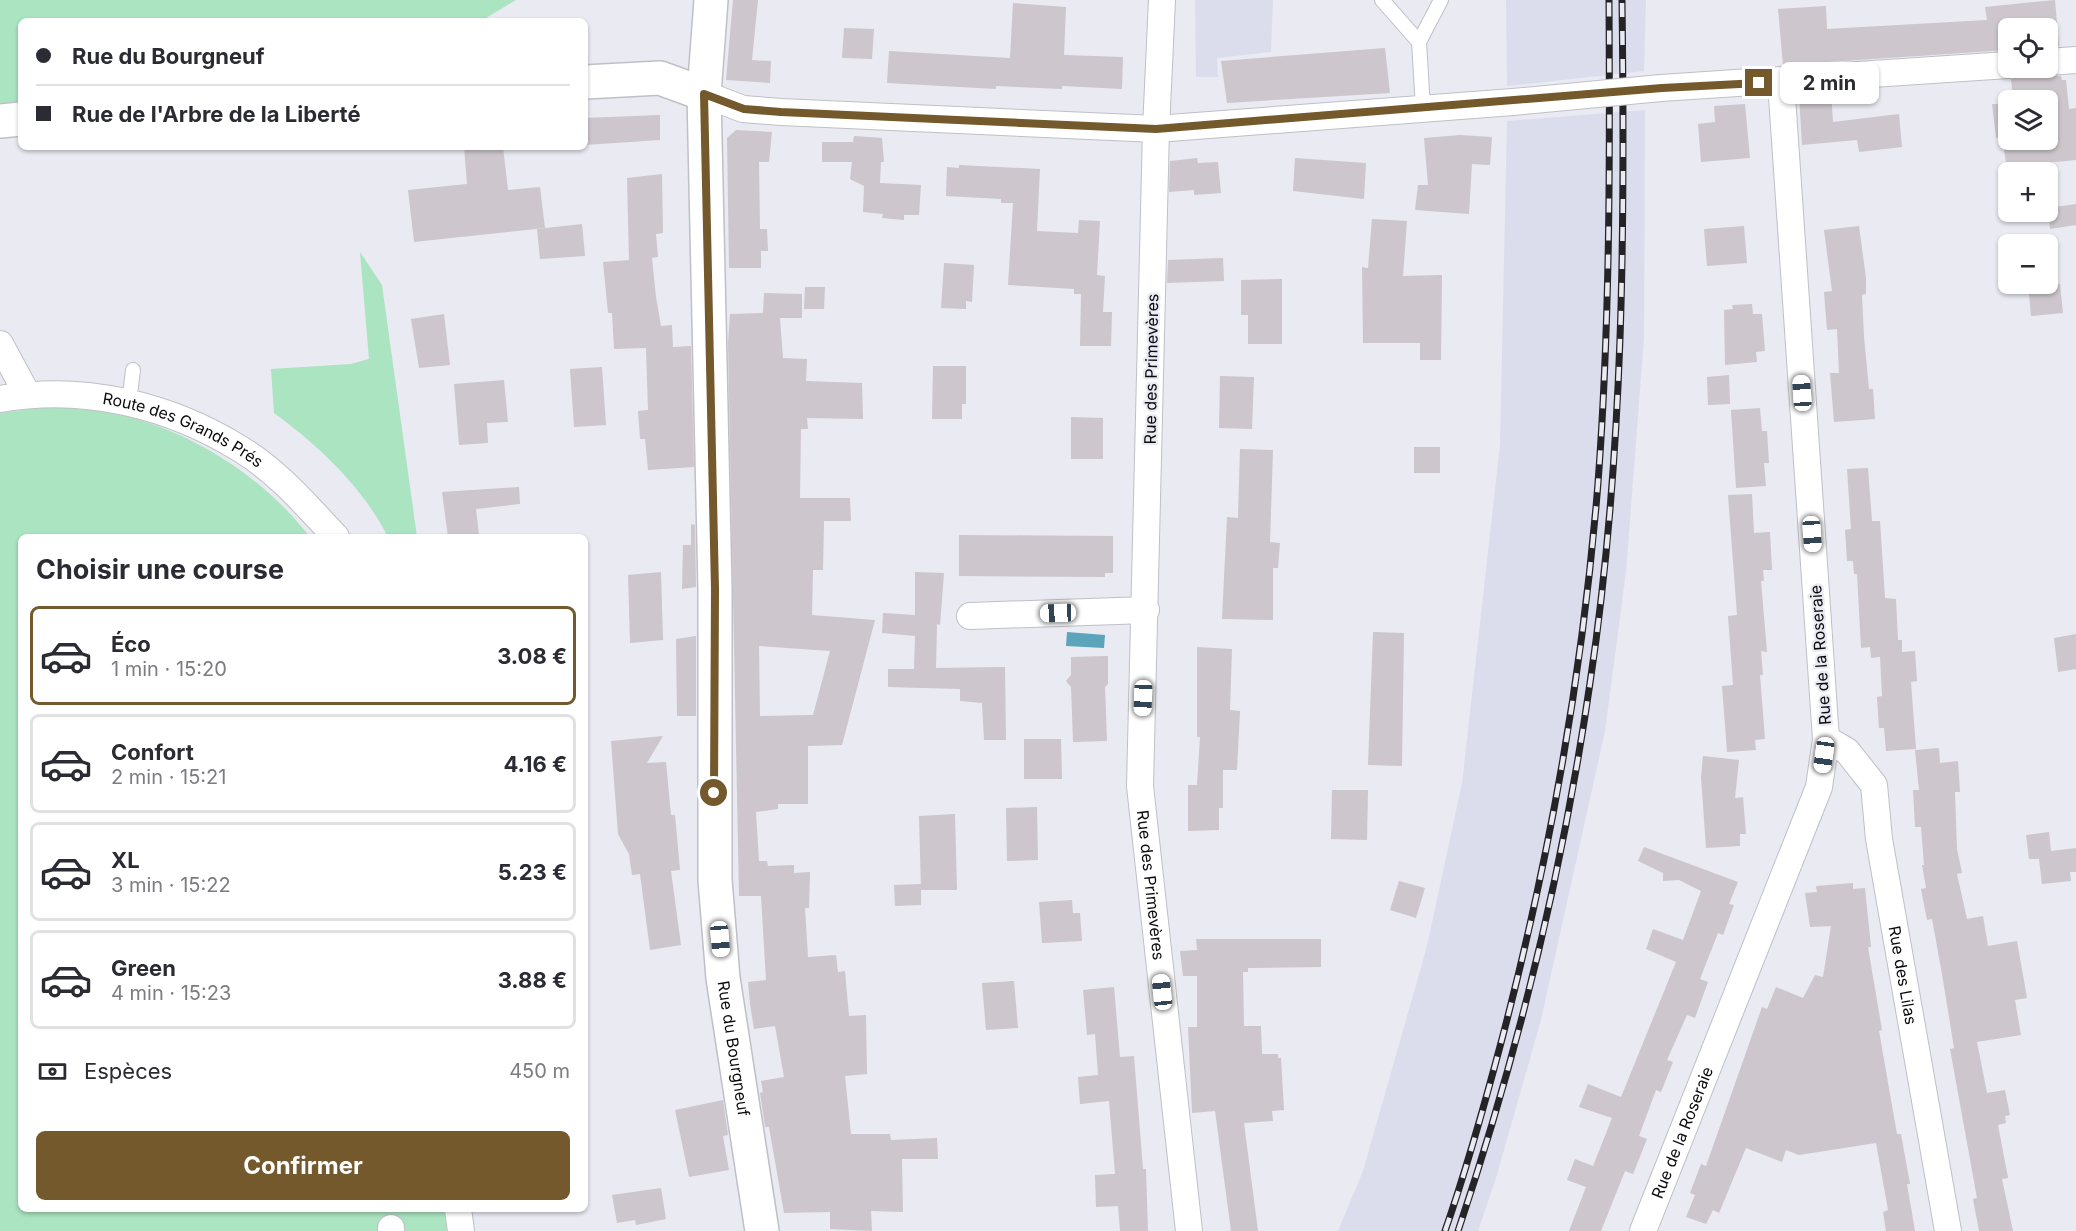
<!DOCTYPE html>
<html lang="fr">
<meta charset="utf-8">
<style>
:root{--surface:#fff;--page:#f2f2f3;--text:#2b2b33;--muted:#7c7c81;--line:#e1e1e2;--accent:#73592b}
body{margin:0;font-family:Inter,sans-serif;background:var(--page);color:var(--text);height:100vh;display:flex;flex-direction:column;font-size:22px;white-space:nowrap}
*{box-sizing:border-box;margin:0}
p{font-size:20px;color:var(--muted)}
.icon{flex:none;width:33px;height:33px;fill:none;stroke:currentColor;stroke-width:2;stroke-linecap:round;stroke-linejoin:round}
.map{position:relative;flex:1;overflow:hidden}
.sheet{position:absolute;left:18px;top:534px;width:570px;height:678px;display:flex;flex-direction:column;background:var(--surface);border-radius:9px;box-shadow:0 2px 4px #0004}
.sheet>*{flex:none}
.banner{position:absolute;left:18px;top:18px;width:570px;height:132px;border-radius:9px;box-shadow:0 2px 4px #0004;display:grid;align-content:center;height:132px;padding:0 18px;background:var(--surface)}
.fabs{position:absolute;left:1998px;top:18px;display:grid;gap:12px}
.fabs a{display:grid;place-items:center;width:60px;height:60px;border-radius:9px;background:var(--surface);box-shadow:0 2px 4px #0004;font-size:30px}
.end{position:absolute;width:27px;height:27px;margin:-14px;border:8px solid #73592b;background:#fff;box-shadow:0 0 0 3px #fff}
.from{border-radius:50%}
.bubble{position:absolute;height:42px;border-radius:9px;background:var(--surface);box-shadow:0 2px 4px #0004;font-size:20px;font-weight:700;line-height:42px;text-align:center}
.car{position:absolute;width:18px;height:36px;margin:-18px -9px;border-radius:8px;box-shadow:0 0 4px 2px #0007;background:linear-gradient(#fff 24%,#345 0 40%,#fff 0 76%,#345 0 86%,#fff 0)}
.banner b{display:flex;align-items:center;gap:21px;height:57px;font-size:22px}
.banner b+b{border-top:2px solid var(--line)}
.banner i{width:15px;height:15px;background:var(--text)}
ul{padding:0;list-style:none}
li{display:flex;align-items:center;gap:18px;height:99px;margin:0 12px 9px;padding:0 6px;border:3px solid var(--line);border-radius:9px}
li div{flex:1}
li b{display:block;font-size:22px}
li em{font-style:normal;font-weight:700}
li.on{border-color:var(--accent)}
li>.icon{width:54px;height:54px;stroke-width:1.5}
h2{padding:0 18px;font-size:27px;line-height:72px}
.pay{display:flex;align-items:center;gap:15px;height:66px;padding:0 18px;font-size:22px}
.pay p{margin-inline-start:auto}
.primary-button{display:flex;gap:12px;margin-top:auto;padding:12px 18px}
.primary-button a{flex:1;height:69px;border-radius:9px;background:var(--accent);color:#fff;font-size:24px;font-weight:700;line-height:69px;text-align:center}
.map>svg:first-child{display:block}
.built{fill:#dcddec}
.green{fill:#aae4c1}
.water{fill:#5ca3bc}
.building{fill:#cdc6cc;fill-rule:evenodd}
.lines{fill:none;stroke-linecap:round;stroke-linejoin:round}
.lane-casing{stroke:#bfc0c7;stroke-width:16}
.street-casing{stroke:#bfc0c7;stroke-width:28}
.secondary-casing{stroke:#bfc0c7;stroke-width:36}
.lane{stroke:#fff;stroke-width:14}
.street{stroke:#fff;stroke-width:26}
.secondary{stroke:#fff;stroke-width:33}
.rail-casing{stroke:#242427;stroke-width:7}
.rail{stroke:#e9eaf2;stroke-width:4.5;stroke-dasharray:14;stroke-linecap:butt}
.street-bridge-casing{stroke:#bfc0c7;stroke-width:28;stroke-linecap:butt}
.street-bridge{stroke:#fff;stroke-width:26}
.route{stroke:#73592b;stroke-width:8}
.labels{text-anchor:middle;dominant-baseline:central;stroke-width:4.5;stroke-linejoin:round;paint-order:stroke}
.street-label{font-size:16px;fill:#0b0b0e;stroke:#e9eaf2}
</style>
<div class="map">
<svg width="2076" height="1231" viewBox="0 0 2076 1231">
<rect width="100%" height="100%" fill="#e9eaf2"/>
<g class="built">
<path d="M1195,0h78l-2,52 -54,6 1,19h-22z"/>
<path d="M1506,0h140l-2,71 -137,15z"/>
<path d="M1645,110l-1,228 -18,234 -21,159 -64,289 -45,158 -18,53h-140l25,-60 64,-225 35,-163 38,-338 7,-324z"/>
</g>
<g class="green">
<path d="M0,0h516l-35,21h-460v86l-21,1z"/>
<path d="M360,252l22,33 35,252h-29c-26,-51 -69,-91 -114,-124l-3,-44 80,-5 18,-5z"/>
<path d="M54,406c18,2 38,2 56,6 78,17 151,62 200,125h-289v672h423l3,22h-447v-818z"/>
</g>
<path class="water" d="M1067,632l38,3 -1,13 -38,-2z"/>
<g class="building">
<path d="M733,0h25l-6,60 19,1 -1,22 -44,-3z"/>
<path d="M2055,0l4,46 -11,1v-19h-40v22l-225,15 -5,-56 48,-3 1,23 160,-9 -2,-13z"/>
<path d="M1013,3l53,4 -2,48 59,2 -1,32 -60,-3v3l-66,-3v3l-109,-6 2,-32 121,7z"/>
<path d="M844,28l30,1 -2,30 -30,-1z"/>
<path d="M1385,48l5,45 -163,10 -6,-42z"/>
<path d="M2022,68h12l8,8h19l1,4h4l3,29 7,-1v52l-40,4 1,8h-28l-2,-3 -5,-32 -6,1 -4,-34h16v36h40v-40h-35l-2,-21 6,-2z"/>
<path d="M1831,92l2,30 66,-8 3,33 -43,5 -2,-12 -55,5 -3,-51z"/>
<path d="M1745,104l5,54 -49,4 -3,-38 17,-2 -1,-16z"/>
<path d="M660,115v25l-75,5v-27z"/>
<path d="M736,130l36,2 -3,30h-10l1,67h7l1,22h-7v17h-32l-2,-130z"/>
<path d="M1460,135l32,2 -2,28 -18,-1 -3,50 -54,-4 3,-25h10l-4,-47z"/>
<path d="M854,136l28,2 2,24h-3l-1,21 41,2 -2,30h-15v5l-22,-2 1,-4 -20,-2 1,-26 -14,-7 2,-17h-30v-20h31z"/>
<path d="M464,147h39l5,43 32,-3 5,41 -131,14 -6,-52 59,-6z"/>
<path d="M1197,158l1,5 20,-1 3,31 -27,2v-5l-25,2 1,-31z"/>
<path d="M1295,158l71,5 -2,36 -71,-8z"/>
<path d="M959,165l81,4 -3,62 41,2 1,-13 21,1 -3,54 8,1 -2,36h9l-1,34h-31l1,-52h-7v-5l-66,-4 5,-82h-12v-4l-55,-3 1,-29 12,1z"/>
<path d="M662,174l1,59 -7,1 2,23 -6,1 4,39 5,29 11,-1 1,22 18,-1 3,121 -46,3 -3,-31h-5l-2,-28 10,-1 -2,-62 -32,1 -2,-36h-4l-5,-51 26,-2 -2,-82z"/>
<path d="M2076,204v21l-26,4 -2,-21z"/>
<path d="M1372,219l35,2 -4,55 39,-1 -1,85h-21v-17h-57l-1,-76 6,1z"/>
<path d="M582,224l3,32 -45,3 -3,-30z"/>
<path d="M1744,226l3,37 -40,3 -3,-37z"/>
<path d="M1859,226l7,52v16l-4,1 2,42 5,52h4l2,30 -41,3 -4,-49h9l-2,-44 -10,1 -3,-38 8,-1 -8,-61z"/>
<path d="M1223,258l1,23 -57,2 1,-23z"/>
<path d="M944,263l30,2 -2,37 -6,-1v8l-25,-1z"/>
<path d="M1282,279v65h-34v-29h-7v-35z"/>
<path d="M2028,284h32l3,29 -32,3z"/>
<path d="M805,287h20l-1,22h-20z"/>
<path d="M764,293l38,1v24h-22l3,40 24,1 -1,22 56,2 1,36 -56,-1 1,11h-7l-1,69h50l1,23h-27l-1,49h-10l-1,45 63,5 -33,125 -34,1v58h-30v5l-22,3 3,49h8l1,5 26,-1v8l16,-1 -1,36h-4l3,49 28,-2 2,17 7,-1 4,45 17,-1 1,59 -22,2 6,58h39l1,6 46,-2 1,21h-36l1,53 -32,-1 1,20 -42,-2v-17l-46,1 -15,-86h-4l-5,-34 3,-1 -2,-11 23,-4 -9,-51 -21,3 -4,-25 -2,-22 18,-2 -5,-84h-22l-11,-553 2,-29 33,-1zM759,646l71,5 -17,64 -53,1z"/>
<path d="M1752,304l1,10h9l3,37 -9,1 1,10 -32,3 -1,-55 9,-1 -1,-4z"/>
<path d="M444,314l6,51 -31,3 -8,-49z"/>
<path d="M933,366h33v38h-4v15h-30z"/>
<path d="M602,367l4,58 -32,2 -4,-58z"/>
<path d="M1729,375l1,29 -22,1 -1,-28z"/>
<path d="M1220,376l34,1 -2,52 -33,-1z"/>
<path d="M504,380l4,42 -21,1 1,20 -29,2 -5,-61z"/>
<path d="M1760,408l2,23h5l2,32h-5l2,23 -30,2 -5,-78z"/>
<path d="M1071,417l32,1v41h-32z"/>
<rect x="1414" y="447" width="26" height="26"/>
<path d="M1240,449l33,1 -3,92 10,1 -2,25h-5v52l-51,-1 5,-102 11,1z"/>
<path d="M1868,468l4,53h8l5,77 11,1 2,41h4v12l13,-1 2,30 -6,1 5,67 -30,2 -2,-23h-5l-1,-15 -1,-16 5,-1 -2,-39 -9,1 -1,-11 -9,1 -4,-74h-3l-1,-13h-6l-2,-31 6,-1 -4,-60z"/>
<path d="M519,487l1,17 -44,5 3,26 -31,2 -6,-45z"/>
<path d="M1752,494l2,39 16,-1 2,38h-9l1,11h-3l6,71 -6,-1 2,24h-3l5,64 -10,1 1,10 -29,2 -5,-66 11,-1 -5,-69 9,-1 -9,-120z"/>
<path d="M691,524l4,1 1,62 -14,2 1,-44h8z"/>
<path d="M959,535l154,1v37h-8v4l-146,-1z"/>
<path d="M661,572l2,68 -33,3 -2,-68z"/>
<path d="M915,572l29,1 -4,52 -3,-1 -1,44 69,-1 1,73h-22l-2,-37 -22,-2v-12l-72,-2v-18h26l1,-33 -33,-3 1,-20 32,2z"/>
<path d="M1373,632l31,1 -2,133 -34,-1z"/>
<path d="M2076,634v35l-18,3 -4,-34z"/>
<path d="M696,636v80h-19l-1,-77z"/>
<path d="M1197,647l35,2 -2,61 10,1 -3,59h-14v38h-4v22l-31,1v-46h9l3,-48h-3z"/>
<path d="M1108,656v28l-3,3 2,54 -34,1 -2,-55 -5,-6 5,-6v-18z"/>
<path d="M663,736l-16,27 19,-1 5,53h4l5,55 -9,1 10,74 -31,5 -10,-76 -8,1 -3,-21 -11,-20 -7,-93z"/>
<path d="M1024,739h37l1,40h-38z"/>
<path d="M1939,748l1,15 18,-2 2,31h-5l2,57 5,24 -5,1 10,45 16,-3 5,30 29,-5 10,57 -12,2 6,35 -44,7 10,51 18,-3 5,25 -5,1 1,7 -8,2 10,53 -6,1 11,52h-34l-6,-32 4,-1 -27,-149 4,-1 -12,-74 -10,-55 -5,1 -6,-31 5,-1 -4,-23h2l-3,-38h-6l-2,-37h6l-4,-40z"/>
<path d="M1703,756l36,4 -4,38 8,-1 3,37h-6v12l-34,2 -5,-71z"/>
<path d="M1332,790h36l-1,50 -36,-1z"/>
<path d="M1037,807l1,53 -31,1 -1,-53z"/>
<path d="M955,814l2,76h-36l-2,-74z"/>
<path d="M2049,832l2,19 25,-3v24h-6l1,9 -29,3 -3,-25h-10l-3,-24z"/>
<path d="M1644,847l94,35 -9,22 5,1 -11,30 -5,-2 -18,46 8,3 -13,36 -8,-3 -20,45 6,2 -12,30 -5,-2 -17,46 8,3 -14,35 -8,-3 -24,60h-32l17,-44 -19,-7 8,-21 18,7 19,-48 -33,-11 9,-23 33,13 55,-135 -30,-13 7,-20 30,11 18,-49 -22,-11 -16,1v-8l-25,-12z"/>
<path d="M1399,881l26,7 -9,30 -26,-8z"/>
<path d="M1853,883v6l12,-1 6,59h-3l14,83 -3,1 18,103h4l9,50h-3l8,47h-29l-3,-19 5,-2 -12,-67 -77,12 -13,-5 -4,12 -36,-14 -27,65 -6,-3 -7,14 -20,-7 9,-22 -5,-2 11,-29 5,2 56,-159 5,2 9,-22 27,11 12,-23 8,2 8,-51 -21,1 -5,-34 12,-1 -1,-6z"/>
<path d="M921,884v21l-26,1 -1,-21z"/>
<path d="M1072,900l1,13h7l2,28 -40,2 -3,-41z"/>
<path d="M1196,939h125v28l-73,1v4h-5l1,54h17l1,28h16v4h3l3,52 -12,1 1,10 -29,2 14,108h-27l-16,-120 -23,2 -4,-86h9v-51h-14l-3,-25 17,-1z"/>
<path d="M1014,981l4,47 -32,2 -4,-47z"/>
<path d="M1114,987l6,70 14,-1 9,113h3l2,62h-28l-2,-25 -22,1 -1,-32 20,-1 -6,-73 -29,3 -2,-27 20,-2 -3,-41 -8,1 -4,-45z"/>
<path d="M723,1100l5,35 -5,1 6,34 -40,7 -14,-67z"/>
<path d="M661,1188l5,31 -30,6 -1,-5 -18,3 -5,-28z"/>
</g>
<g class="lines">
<defs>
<g id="lane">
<path d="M1382,0l37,42"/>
<path d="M1423,108l-4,-66 22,-42"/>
<path d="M129,403l4,-33"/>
</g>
<g id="street">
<path id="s1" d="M1162,0l-6,129 -16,657 49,445"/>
<path d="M2048,62l28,-2"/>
<path d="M1661,88l347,-23"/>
<path d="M704,94l39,15 38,3 375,17 357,-27"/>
<path d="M0,344l27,50"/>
<path id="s2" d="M0,399c84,-15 170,6 242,51 36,22 65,56 94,87"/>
<path d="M970,616l176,-6"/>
<path id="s3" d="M1826,739l21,12 27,34 5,54 69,392"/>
<path d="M458,1209l3,22"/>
<path d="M391,1228v3"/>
<path id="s4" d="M1643,1231l176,-444 7,-48 -45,-657"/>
</g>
<g id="secondary">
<path id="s5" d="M711,0l-7,94 11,495v291l8,98 39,253"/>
<path d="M585,82l75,-4 44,16"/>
<path d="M0,121l21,-2"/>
</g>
</defs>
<use href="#lane" class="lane-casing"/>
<use href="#street" class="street-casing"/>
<use href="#secondary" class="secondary-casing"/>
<use href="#lane" class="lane"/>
<use href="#street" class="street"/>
<use href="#secondary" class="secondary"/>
<defs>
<g id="rail">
<path d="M1445,1231c22,-63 40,-128 57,-192 48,-183 81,-368 96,-556 12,-160 12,-322 11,-483"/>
<path d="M1458,1231c60,-178 105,-362 132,-548 34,-226 35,-456 32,-683"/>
</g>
</defs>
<use href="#rail" class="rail-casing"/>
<use href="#rail" class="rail"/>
<defs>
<path id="street-bridge" d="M1513,102l148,-14"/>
</defs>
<use href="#street-bridge" class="street-bridge-casing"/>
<use href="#street-bridge" class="street-bridge"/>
</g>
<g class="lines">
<path class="route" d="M714,793l1,-204 -11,-495 40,15 37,3 375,17 506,-41 97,-5"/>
</g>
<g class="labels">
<g class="street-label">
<text transform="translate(1151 369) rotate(-89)">Rue des Primevères</text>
<text stroke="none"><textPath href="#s2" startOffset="190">Route des Grands Prés</textPath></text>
<text transform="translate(1820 655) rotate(-94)">Rue de la Roseraie</text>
<text stroke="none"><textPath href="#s1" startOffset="886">Rue des Primevères</textPath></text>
<text stroke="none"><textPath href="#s3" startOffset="260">Rue des Lilas</textPath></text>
<text stroke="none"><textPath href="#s5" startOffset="1050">Rue du Bourgneuf</textPath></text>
<text stroke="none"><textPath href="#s4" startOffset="106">Rue de la Roseraie</textPath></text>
</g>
</g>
</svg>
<div class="fabs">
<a><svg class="icon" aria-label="locate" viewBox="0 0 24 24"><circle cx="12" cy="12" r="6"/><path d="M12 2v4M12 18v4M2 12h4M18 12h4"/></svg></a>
<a><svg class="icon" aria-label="layers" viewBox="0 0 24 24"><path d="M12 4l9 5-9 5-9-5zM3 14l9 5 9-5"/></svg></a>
<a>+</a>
<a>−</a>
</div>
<i class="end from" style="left:714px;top:793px"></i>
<i class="end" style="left:1759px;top:83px"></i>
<div class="bubble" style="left:1780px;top:62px;width:99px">2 min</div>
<i class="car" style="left:1802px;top:393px;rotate:356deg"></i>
<i class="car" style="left:1812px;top:534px;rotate:176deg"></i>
<i class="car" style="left:1058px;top:613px;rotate:268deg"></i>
<i class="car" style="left:1143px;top:698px;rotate:182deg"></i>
<i class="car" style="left:1824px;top:755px;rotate:188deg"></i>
<i class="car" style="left:720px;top:939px;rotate:175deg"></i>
<i class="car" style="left:1162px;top:992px;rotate:354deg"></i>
<div class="banner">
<b><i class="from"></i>Rue du Bourgneuf</b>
<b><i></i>Rue de l'Arbre de la Liberté</b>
</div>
<section class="sheet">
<h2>Choisir une course</h2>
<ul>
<li class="on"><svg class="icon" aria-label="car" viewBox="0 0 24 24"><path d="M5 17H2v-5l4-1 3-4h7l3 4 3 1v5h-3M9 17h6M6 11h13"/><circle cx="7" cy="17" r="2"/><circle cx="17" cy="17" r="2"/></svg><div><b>Éco</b><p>1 min · 15:20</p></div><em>3.08 €</em></li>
<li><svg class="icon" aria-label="car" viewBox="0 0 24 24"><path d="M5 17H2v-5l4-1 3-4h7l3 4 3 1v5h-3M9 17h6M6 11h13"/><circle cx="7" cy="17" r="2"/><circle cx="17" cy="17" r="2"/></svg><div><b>Confort</b><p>2 min · 15:21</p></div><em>4.16 €</em></li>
<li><svg class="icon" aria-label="car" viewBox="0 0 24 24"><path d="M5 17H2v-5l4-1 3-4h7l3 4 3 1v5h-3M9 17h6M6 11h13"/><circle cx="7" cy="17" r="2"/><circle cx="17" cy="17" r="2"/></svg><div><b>XL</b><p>3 min · 15:22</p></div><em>5.23 €</em></li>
<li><svg class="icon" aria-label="car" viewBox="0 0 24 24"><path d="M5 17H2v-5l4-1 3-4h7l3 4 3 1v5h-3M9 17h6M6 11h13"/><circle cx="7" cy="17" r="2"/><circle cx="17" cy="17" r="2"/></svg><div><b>Green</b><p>4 min · 15:23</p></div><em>3.88 €</em></li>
</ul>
<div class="pay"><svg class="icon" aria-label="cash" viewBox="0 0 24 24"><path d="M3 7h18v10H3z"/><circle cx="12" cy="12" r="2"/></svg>Espèces<p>450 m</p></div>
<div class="primary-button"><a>Confirmer</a></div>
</section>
</div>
